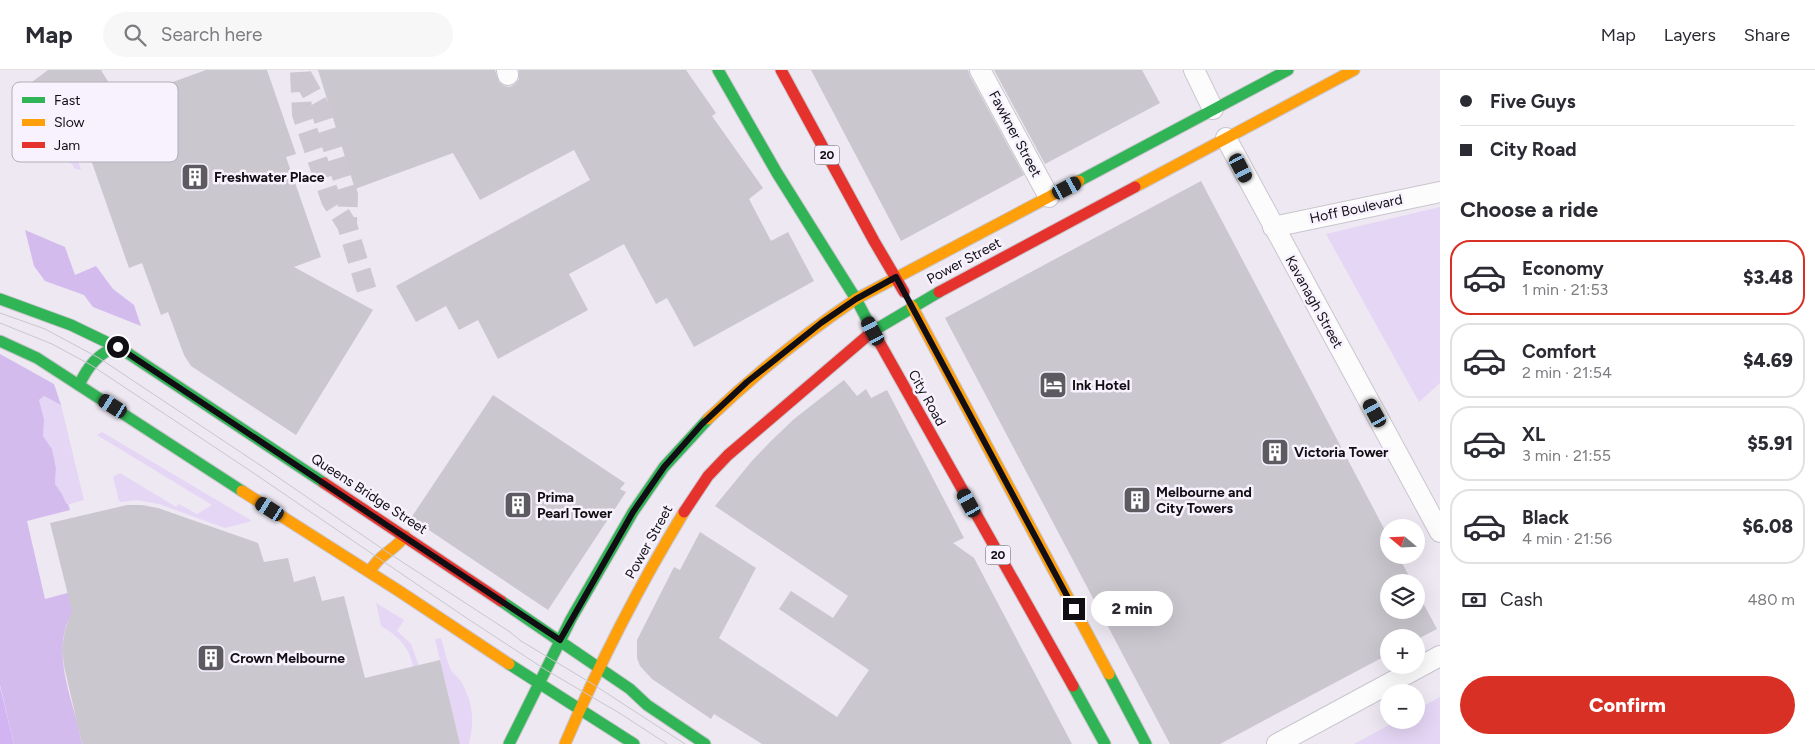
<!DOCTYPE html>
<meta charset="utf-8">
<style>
:root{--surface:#fff;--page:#f7f7f7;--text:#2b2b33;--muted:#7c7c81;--line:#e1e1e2;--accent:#d93025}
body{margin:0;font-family:Figtree,sans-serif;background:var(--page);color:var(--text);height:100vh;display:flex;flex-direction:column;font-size:19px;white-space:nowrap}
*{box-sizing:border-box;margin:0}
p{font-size:16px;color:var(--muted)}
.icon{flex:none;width:28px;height:28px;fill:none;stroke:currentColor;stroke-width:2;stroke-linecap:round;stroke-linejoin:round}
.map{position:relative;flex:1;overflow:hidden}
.details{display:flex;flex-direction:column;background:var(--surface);width:375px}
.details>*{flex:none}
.hud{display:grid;align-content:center;height:110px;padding:0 20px;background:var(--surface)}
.needle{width:32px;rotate:289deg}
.fabs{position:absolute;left:1380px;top:449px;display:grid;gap:10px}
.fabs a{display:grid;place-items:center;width:45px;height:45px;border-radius:50%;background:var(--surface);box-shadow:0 5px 20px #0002;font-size:25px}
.end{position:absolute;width:22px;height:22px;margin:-11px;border:6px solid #110e14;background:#fff;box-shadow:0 0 0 2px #fff}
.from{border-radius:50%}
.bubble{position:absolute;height:35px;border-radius:18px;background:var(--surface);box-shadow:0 5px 20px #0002;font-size:16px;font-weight:800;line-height:35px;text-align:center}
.car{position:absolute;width:15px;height:30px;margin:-15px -8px;border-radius:6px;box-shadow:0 0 4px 1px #0007;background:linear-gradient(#222 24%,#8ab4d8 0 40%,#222 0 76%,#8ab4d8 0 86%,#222 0)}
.hud b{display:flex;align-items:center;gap:18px;height:48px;font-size:19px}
.hud b+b{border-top:1px solid var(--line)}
.hud i{width:12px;height:12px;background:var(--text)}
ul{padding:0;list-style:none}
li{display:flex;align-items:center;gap:15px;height:75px;margin:0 10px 8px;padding:0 10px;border:2px solid var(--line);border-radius:20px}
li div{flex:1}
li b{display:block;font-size:19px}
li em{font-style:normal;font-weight:800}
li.current{border-color:var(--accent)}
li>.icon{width:45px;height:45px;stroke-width:1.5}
h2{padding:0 20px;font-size:22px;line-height:60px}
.pay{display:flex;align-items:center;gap:12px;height:55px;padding:0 20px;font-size:19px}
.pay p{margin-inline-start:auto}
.action{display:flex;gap:10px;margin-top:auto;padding:10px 20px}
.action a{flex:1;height:58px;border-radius:30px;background:var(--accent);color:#fff;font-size:20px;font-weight:800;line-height:58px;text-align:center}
header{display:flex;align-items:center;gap:30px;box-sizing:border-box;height:70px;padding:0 25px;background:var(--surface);border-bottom:1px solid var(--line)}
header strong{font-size:24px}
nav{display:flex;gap:28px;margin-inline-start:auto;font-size:18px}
.search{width:350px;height:45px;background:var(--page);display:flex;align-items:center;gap:12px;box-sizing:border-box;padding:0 18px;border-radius:28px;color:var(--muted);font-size:19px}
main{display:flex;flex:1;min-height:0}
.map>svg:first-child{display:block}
.green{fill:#e5d6f5}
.forest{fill:#d4bbee}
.water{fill:#d2b4f3}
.building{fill:#cbc7cf}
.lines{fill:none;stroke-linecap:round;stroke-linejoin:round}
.street-tunnel{stroke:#ccc7d1;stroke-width:20;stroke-dasharray:20 10;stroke-linecap:butt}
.street-casing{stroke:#c9c5cd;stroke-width:22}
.fast-casing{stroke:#c9c5cd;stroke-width:13}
.slow-casing{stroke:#c9c5cd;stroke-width:13}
.jam-casing{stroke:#c9c5cd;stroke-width:13}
.street{stroke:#fcfcfd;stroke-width:20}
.fast{stroke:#30b455;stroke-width:11}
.slow{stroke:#ff9f0a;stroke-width:11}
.jam{stroke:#e5322d;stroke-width:11}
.tram{stroke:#c8c7ca;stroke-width:1}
.route{stroke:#110e14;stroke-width:6}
.labels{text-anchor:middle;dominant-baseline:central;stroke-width:5;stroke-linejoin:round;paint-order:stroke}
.shield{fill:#f7f2fe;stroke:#56525a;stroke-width:1}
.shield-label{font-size:12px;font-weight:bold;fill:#110e14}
.street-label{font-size:14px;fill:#110e14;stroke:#f7f2fe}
.poi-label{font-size:14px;font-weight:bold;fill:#110e14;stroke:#f7f2fe;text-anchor:start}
.key{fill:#f7f2fe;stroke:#b2aeb8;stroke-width:1}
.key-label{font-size:14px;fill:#110e14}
</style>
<header>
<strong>Map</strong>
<div class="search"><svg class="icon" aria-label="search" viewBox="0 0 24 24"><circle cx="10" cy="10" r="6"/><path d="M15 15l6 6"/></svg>Search here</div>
<nav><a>Map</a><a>Layers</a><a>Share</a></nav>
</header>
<main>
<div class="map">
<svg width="1440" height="674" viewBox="0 0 1440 674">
<rect width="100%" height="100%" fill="#ede8f2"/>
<g class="green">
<path d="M64,49l17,51 -6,-1 -3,-5 -18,-9 -8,3 -7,-2 14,-30z"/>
<path d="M1440,137v176l-21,19 -93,-168z"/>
<path d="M44,326l17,9 23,95 -14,4 -4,-1 -4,-9 -7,-10 1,-16 -4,-19 -9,-13 -4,-36z"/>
<path d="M102,362l150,89 -27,7 -66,-24 -22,-4 -16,2 -2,-1 -6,-24 7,-4 56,34 3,-3 18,10 15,-9 -115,-70z"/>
<path d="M376,533l28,17 -7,11 14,13 8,22 -6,1c-3,-20 -15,-31 -32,-41z"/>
<path d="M441,568c3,10 5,21 9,30 2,5 7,8 10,12 13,21 15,41 9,64h-9l-25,-105z"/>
<path d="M1440,627v47h-86l44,-24h18v-10z"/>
</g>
<g class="forest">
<path d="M25,160l40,17 10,28 21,-9 17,23 21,16 7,21 -48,-19 -9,-12 -39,-14 -11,-15z"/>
<path d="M0,284l54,30 7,21 -17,-9 -5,4 5,20 -1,16 9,13 4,19 -1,16 7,10 4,9 2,1 2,6 -43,11 18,78 41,-11c-5,16 -17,26 -21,42 -8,31 5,65 13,95l25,-4 -24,10 3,13h-68l-14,-59z"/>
</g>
<path class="water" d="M0,617l14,57h-14z"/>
<g class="building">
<path d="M48,0h53l19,31 86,-31h61l29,84 -10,3 35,100 -27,10 79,43 -77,125 -105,-69 -7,-11 -16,-43 -7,3 -19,-52 -13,5 -58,-165 -31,21 -23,-31z"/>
<path d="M318,0h177l4,12 5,4 6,1 5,-3 4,-5v-9h167l30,43 -4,3 51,72 -14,11 22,42 17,-9 26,49 -120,66 -27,-49 -11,6 -32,-60 -55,30 19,36 -90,49 -20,-39 -19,10 -13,-24 -30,16 -20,-36 194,-106 -16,-30 -94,50 -27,-47 -98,36z"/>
<path d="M811,0h157l2,6 54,99 -123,66z"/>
<path d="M994,0h148l18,33 -115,61z"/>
<path d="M1201,111l188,357v17h9l14,27h-23v28h27v-20l21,39 -21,11v-2h-27v16l-169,90h-50l-225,-426z"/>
<path d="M844,310l13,16 9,-7 5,9 16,-8 77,148 -11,5 21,15 98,186h-310l-48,-30 -3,5 -59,-40 -12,-13 -3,-8v-18l37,-73 6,3 20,-38 56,36 -37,70 118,79 32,-47 -90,-61 12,-18 42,27 15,-22 -133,-90 36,-44 20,-21 23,-22z"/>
<path d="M493,325l132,88 -5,6 6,3 -78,118 -137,-92z"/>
<path d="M127,435h15l16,3 100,35 6,19 24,-4 6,24 21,-6 7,25 22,-5 21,82 75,-18 20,84h-378l-18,-78 -2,-17 3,-19 7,-19 -22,-88z"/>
</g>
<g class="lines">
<g class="street-tunnel">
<path d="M300,2l2,42 29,86 16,25 22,73"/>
<path d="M302,6l18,32 28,87 -1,30"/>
</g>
<defs>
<g id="street">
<path d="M507,0l1,5"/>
<path d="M980,0l69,127"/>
<path d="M1194,0l19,39"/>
<path d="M1226,68l214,394"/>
<path d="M1273,157l167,-35"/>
<path d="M1277,674l163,-88"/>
</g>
<g id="fast">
<path d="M718,0l59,103 79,126 17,32 66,-39"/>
<path d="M1079,111l209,-111"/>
<path d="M0,229l71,26 52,25 201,133"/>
<path d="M0,271l37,17 205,133"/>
<path d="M79,315c8,-17 19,-33 39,-38"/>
<path d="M501,531l129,88 17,16 58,39"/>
<path d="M509,594l125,80"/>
<path d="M1109,604l37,70"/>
<path d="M1073,616l32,58"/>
<path d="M509,674l62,-125 62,-107 31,-45 44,-48"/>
</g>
<g id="slow">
<path d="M1135,117l219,-117"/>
<path d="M856,229l223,-118"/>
<path d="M912,236l197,368"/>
<path d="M708,349c46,-44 95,-84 148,-120"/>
<path d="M242,421l157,100 110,73"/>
<path d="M370,502c7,-16 25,-22 35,-36"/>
<path d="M565,674c34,-80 74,-158 119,-232"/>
</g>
<g id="jam">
<path d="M781,0l93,171 30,51"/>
<path d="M939,222l196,-105"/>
<path d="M873,261l200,355"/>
<path d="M324,413l177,118"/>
<path d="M684,442l24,-36 20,-21 145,-124"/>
</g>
</defs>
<use href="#street" class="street-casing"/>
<use href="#fast" class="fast-casing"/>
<use href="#slow" class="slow-casing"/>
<use href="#jam" class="jam-casing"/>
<use href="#street" class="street"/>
<use href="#fast" class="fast"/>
<use href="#slow" class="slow"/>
<use href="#jam" class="jam"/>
<g class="tram">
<path d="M0,243l45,16 54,29 167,111 121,83 123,80 11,9 70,42 94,61"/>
<path d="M0,253l52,21 39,21 158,105 216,147 81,53 75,44 46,30"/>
</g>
</g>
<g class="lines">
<path class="route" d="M118,277l442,293 73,-128 31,-45 38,-43 45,-42 74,-59 35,-24 40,-22 178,332"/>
</g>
<defs>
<symbol id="building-square" viewBox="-11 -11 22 22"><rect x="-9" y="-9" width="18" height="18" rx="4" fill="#5e5a62" stroke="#f7f2fe"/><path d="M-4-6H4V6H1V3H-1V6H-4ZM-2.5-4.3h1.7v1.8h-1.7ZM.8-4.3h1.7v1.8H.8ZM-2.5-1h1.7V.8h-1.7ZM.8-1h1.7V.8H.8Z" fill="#fff"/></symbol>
<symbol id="hotel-square" viewBox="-11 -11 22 22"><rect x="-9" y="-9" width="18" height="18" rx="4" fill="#5e5a62" stroke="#f7f2fe"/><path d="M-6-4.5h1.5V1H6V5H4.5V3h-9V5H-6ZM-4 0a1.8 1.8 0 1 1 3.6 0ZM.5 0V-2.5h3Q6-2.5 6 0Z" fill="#fff"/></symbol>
</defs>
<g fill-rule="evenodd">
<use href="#building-square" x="179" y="91" width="32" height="32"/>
<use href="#hotel-square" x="1037" y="299" width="32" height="32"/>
<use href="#building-square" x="1259" y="366" width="32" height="32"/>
<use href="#building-square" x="1121" y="414" width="32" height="32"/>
<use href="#building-square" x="502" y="419" width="32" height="32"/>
<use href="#building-square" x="195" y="572" width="32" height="32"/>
</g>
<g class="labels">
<g class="shield">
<rect x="814.5" y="75.5" width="25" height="19" rx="4"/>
<rect x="985.5" y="475.5" width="25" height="19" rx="4"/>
</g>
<g class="shield-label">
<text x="827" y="85">20</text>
<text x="998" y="485">20</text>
</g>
<g class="street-label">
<text transform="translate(1015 64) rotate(62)">Fawkner Street</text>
<text transform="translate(1356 139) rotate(-12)">Hoff Boulevard</text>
<text transform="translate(964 191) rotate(-28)">Power Street</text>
<text transform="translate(1314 232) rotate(61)">Kavanagh Street</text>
<text transform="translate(927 328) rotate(61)">City Road</text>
<text transform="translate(369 424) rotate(33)">Queens Bridge Street</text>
<text transform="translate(649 472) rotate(-61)">Power Street</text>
</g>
<g class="poi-label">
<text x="214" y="107">Freshwater Place</text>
<text x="1072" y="315">Ink Hotel</text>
<text x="1294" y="382">Victoria Tower</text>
<text x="1156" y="422">Melbourne and<tspan x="1156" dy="16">City Towers</tspan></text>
<text x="537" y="427">Prima<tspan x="537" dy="16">Pearl Tower</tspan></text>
<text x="230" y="588">Crown Melbourne</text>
</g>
</g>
<rect x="12" y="12" width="166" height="80" rx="8" class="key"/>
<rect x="22" y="27" width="23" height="6" fill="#30b455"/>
<rect x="22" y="49" width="23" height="7" fill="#ff9f0a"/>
<rect x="22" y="72" width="23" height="6" fill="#e5322d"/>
<g class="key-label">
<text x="54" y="35">Fast</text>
<text x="54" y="57">Slow</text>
<text x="54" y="80">Jam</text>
</g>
</svg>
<div class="fabs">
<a><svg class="needle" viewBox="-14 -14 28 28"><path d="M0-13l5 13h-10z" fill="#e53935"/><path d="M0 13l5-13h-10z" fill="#7c7c81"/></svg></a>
<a><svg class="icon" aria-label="layers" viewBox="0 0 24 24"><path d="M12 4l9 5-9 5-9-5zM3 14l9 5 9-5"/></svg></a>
<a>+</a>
<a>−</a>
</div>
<i class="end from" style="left:118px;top:277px"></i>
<i class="end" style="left:1074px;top:539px"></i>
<div class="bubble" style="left:1091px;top:521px;width:82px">2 min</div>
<i class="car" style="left:1241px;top:98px;rotate:152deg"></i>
<i class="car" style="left:1067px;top:118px;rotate:62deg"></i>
<i class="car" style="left:873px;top:261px;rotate:332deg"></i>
<i class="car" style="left:113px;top:336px;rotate:302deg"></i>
<i class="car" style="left:1375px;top:343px;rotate:331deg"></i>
<i class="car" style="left:969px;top:433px;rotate:331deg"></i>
<i class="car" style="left:270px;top:439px;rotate:302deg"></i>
</div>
<section class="details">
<div class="hud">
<b><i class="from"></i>Five Guys</b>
<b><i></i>City Road</b>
</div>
<h2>Choose a ride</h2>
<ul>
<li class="current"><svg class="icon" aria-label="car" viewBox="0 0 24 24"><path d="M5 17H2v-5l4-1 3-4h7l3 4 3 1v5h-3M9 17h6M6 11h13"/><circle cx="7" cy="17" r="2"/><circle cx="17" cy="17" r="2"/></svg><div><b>Economy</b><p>1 min · 21:53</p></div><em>$3.48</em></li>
<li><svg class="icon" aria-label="car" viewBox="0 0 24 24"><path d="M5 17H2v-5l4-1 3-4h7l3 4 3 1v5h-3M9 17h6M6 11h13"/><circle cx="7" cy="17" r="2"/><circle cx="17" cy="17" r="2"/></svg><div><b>Comfort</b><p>2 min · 21:54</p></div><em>$4.69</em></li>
<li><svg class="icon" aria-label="car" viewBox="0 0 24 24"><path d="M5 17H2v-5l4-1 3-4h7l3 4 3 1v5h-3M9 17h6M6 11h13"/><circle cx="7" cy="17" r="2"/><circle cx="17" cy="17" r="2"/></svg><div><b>XL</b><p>3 min · 21:55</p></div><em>$5.91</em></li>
<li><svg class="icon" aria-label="car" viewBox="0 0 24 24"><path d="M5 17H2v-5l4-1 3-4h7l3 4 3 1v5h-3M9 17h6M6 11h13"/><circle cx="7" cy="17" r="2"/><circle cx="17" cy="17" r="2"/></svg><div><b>Black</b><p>4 min · 21:56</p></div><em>$6.08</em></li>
</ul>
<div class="pay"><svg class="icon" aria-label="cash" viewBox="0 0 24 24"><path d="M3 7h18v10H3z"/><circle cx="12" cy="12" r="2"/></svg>Cash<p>480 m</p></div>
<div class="action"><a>Confirm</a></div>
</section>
</main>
